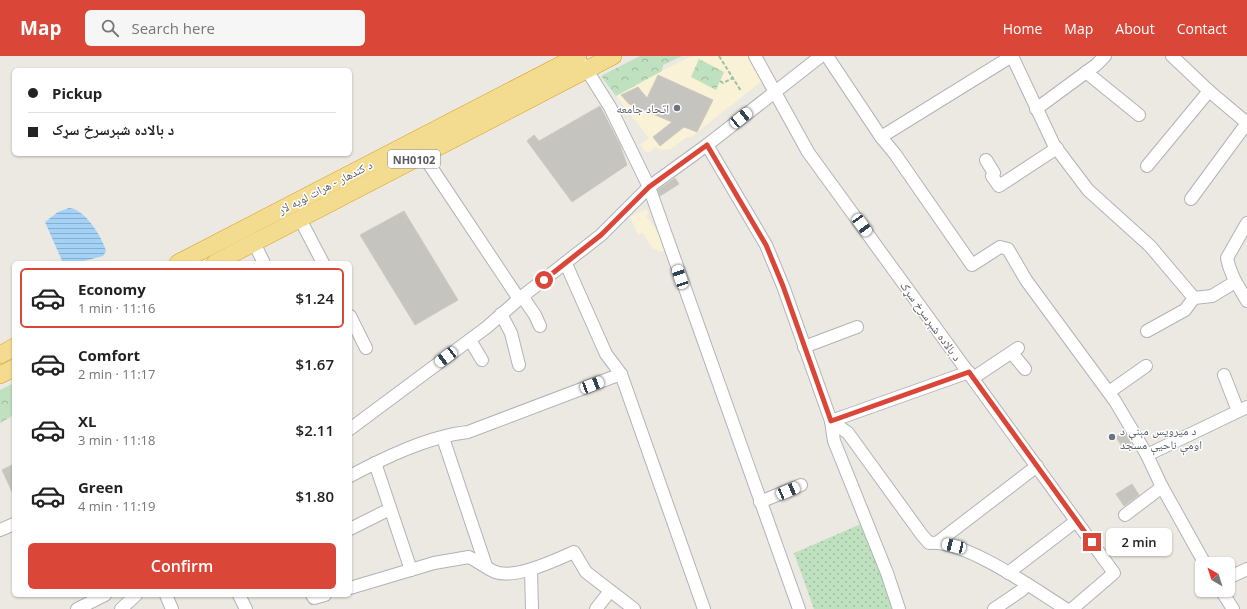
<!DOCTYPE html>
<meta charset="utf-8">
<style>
:root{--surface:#fff;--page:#f6f6f6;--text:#222;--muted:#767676;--line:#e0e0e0;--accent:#da4738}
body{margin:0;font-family:"Open Sans","Noto Naskh Arabic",sans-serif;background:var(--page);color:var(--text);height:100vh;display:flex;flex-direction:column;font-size:15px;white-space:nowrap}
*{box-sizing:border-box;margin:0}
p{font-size:13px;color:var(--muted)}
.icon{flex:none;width:22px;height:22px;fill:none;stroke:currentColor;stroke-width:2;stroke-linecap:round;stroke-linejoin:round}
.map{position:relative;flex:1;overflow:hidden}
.sheet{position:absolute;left:12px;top:205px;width:340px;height:336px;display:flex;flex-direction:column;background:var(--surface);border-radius:6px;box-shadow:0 1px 3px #0004}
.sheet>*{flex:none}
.hud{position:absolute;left:12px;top:12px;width:340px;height:88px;border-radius:6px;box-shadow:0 1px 3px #0004;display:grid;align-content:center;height:88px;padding:0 16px;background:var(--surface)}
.needle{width:26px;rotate:321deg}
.fabs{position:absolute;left:1195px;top:501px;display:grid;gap:8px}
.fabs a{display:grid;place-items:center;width:40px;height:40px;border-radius:6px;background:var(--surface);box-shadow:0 1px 3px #0004;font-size:20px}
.end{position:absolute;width:18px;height:18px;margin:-9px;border:5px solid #da4738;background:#fff;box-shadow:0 0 0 2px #fff}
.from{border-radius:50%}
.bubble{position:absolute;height:28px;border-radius:6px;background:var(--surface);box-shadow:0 1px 3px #0004;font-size:13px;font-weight:600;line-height:28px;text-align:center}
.car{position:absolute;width:12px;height:24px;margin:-12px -6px;border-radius:5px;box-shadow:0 0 3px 1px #0007;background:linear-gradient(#fff 24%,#345 0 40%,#fff 0 76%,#345 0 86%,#fff 0)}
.hud b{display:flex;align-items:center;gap:14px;height:38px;font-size:15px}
.hud b+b{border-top:1px solid var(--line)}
.hud i{width:10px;height:10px;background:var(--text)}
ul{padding:7px 0 0;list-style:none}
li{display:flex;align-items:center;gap:12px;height:60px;margin:0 8px 6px;padding:0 8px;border:2px solid transparent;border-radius:6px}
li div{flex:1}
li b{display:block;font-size:15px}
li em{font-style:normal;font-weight:600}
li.active{border-color:var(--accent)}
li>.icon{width:36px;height:36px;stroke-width:1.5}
.primary-button{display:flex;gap:8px;margin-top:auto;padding:8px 16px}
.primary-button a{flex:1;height:46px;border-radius:6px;background:var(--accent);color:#fff;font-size:16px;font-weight:600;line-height:46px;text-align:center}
header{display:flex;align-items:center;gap:24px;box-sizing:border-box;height:56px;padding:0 20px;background:var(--accent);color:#fff}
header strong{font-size:19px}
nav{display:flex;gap:22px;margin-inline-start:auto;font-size:14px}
.search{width:280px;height:36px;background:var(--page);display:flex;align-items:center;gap:10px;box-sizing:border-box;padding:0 14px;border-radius:6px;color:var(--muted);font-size:15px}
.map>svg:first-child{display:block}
.commercial{fill:#faf2d6}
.grass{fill:url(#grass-dots)}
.forest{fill:url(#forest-crowns)}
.water{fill:url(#water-rules)}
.building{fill:#c6c4be;stroke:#cfcac0}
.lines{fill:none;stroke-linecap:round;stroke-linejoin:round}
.minor-casing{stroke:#b1b3b7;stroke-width:14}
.highway-casing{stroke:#d99e13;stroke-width:18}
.path{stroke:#99c1a5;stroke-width:2;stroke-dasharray:4 2;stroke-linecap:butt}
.minor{stroke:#fff;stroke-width:12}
.highway{stroke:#f3db8f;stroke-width:17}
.route{stroke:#da4738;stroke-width:5}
.worship-dot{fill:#6b7280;stroke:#fff;stroke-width:1.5}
.labels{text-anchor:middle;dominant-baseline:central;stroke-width:3;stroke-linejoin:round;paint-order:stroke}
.shield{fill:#fff;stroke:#8b8d90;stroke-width:1}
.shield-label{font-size:11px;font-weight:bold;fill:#595c60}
.worship-label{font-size:12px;fill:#5b616d;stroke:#fff;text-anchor:end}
.street-label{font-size:12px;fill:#595c60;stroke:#fff}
</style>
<header>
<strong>Map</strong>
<div class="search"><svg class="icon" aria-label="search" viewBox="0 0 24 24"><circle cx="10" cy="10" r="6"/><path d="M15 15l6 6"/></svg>Search here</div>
<nav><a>Home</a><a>Map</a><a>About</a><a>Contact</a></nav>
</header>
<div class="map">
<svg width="1247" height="553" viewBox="0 0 1247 553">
<defs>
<pattern id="grass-dots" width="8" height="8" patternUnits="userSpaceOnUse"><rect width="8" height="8" fill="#bfe1bf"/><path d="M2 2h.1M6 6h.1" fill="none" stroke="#9eba9f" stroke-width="1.8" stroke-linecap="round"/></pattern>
<pattern id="forest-crowns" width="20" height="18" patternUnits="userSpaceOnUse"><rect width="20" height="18" fill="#bfe1bf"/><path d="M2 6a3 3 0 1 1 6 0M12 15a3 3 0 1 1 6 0" fill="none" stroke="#9eba9f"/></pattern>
<pattern id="water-rules" width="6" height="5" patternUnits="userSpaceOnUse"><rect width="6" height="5" fill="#a4d2f7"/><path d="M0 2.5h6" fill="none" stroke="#89aecb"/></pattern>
</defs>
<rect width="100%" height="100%" fill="#ebe9e1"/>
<g class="commercial">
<path d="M692,0h57l13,25 -71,56h-4l-16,12 -9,1 -7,-3 -5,5h-4l-6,-7 9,-7 -33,-42 33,-19z"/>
<path d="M647,153l1,5 -2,2 9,12 11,22 -4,2 -10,-4 -9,-15 -5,2 -8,-18z"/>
</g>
<path class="grass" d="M861,468l33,85h-80l-20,-56z"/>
<g class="forest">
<path d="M640,0h42l-19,9 -1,6 -46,25 -15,-20z"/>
<path d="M699,3l25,13 -8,18 -25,-13z"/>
<path d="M14,327v32l-14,8v-33z"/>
</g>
<path class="water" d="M69,152c16,1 33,29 37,43l-3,5 -23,6 -17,1 -18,-41 13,-10z"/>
<g class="building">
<path d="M658,19l55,25 -16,32 -13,-5 -24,19 -7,-9 19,-15 -43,-18 -8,-9 17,-8 9,11z"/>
<path d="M600,50l20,39 7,20 -55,37 -45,-61 7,-6 5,6z"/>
<path d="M675,122l4,6 -19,12 -2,-6z"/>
<path d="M404,155l54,89 -43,25 -55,-90z"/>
<path d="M1125,376l6,11 -8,5 -7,-11z"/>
<path d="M14,408v32l-12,-26z"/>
<path d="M1132,428l7,11 -15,11 -8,-12z"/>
</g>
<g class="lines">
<defs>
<g id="minor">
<path d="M755,0l53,96 306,421 -42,36"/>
<path d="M827,0l54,81 14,17 77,111 28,-18 8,2 18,31 89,121 32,54 14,30 44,79"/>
<path d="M1012,0l42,89 34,45 62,56 44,52 18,-2 23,-14"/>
<path d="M1172,0l37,35 38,32"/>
<path d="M583,8l27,43 39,80 150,422"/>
<path d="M1086,16l53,43"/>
<path d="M1036,53l60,-44 9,-9"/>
<path d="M881,81l131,-81"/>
<path d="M707,89l59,100 17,41 48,135 3,20 53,132 12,36"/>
<path d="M423,99l96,144"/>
<path d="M986,104l8,13 -2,3 7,10 58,-38"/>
<path d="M1147,110l62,-75"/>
<path d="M1191,143l56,-76"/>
<path d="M300,163l23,44"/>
<path d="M1247,167l-20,35c3,17 12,29 20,43"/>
<path d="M254,187l10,20"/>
<path d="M566,208l40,90 15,20 83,235"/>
<path d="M522,240l13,19 5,11"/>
<path d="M501,258l10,19 8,32"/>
<path d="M350,260l16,32"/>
<path d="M1147,275l38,-21 9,-12"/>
<path d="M470,284l12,20"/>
<path d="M804,291l53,-20"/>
<path d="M1012,297l13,16"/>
<path d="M1224,319l14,36"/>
<path d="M973,322l45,-30"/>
<path d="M1109,336l37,-26"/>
<path d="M831,365l17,12 74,102 7,8c37,-3 105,46 137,66"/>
<path d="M831,365l138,-49"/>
<path d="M350,373l137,-102 32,-28 82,-64 48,-48 58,-42 114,-89"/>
<path d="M443,382l43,128"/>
<path d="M1147,399l100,-48"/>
<path d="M375,407l36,107"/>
<path d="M350,420c34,-18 79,-40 118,-44l153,-58"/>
<path d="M760,446l41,-17"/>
<path d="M1125,459l37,-28"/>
<path d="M350,473l40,-20"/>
<path d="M0,474l14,-6"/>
<path d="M938,486l99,-76"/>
<path d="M531,514l1,39"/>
<path d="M1008,517l68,-52"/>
<path d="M1228,522l19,-9"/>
<path d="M350,532l84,-25 35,-6c8,4 16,10 24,14 19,10 63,-11 81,-19l12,20 48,37"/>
<path d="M1221,534l12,19"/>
<path d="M166,539l6,14"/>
<path d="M239,539l7,14"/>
<path d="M312,539l2,3 11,-3"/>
<path d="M77,553l28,-14"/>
<path d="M121,553l15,-14"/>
<path d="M596,553l14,-18"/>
<path d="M994,553l28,-19 5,-6"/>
</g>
<g id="highway">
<path d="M178,207l400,-207"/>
<path d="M215,207l398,-207"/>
<path d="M0,299l14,-8"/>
<path d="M0,319l14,-7"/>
</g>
</defs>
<use href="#minor" class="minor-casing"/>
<use href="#highway" class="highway-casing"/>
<g class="path">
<path d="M719,0l22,35"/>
<path d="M720,25l3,2 10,-5"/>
</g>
<use href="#minor" class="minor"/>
<use href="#highway" class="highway"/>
</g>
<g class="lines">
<path class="route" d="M544,224l57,-45 48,-48 58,-42 59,100 17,41 48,135 138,-49 123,170"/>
</g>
<g class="worship-dot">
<circle cx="677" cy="52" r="4"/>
<circle cx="1112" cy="381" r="4"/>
</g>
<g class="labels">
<rect class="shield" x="388" y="94" width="52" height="18" rx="3"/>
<g class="shield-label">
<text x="414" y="103">NH0102</text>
</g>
<g class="worship-label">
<text x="669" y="52">اتحاد جامعه</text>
<text x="1120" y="374" text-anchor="start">د ميرویس مېنې د<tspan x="1120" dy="14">اومې ناحيې مسجد</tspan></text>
</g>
<g class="street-label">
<text transform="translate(325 131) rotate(-27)">د کندهار - هرات لويه لار</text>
<text transform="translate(931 265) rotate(54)">د بالاده شېرسرخ سړک</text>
</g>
</g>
</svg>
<div class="fabs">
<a><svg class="needle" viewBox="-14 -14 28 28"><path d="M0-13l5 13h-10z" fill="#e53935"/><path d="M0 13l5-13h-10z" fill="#767676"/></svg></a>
</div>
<i class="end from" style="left:544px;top:224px"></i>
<i class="end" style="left:1092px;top:486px"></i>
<div class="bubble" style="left:1106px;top:472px;width:66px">2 min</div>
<i class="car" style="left:741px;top:62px;rotate:51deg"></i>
<i class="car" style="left:862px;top:169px;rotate:144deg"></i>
<i class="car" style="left:680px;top:221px;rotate:341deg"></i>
<i class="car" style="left:446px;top:301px;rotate:233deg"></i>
<i class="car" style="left:592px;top:329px;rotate:69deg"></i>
<i class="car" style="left:788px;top:435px;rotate:67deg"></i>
<i class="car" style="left:954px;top:490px;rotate:283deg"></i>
<div class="hud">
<b><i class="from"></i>Pickup</b>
<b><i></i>د بالاده شېرسرخ سړک</b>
</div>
<section class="sheet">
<ul>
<li class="active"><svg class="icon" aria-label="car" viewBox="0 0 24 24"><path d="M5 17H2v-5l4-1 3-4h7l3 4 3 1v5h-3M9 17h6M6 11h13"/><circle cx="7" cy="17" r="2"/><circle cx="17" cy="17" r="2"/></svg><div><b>Economy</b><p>1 min · 11:16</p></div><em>$1.24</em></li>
<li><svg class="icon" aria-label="car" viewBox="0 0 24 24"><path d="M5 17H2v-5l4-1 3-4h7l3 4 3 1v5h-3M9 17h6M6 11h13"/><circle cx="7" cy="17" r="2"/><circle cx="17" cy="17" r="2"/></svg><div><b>Comfort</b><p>2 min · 11:17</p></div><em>$1.67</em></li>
<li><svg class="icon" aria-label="car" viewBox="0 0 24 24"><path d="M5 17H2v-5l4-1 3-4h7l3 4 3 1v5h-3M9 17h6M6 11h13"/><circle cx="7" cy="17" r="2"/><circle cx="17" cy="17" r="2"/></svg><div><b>XL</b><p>3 min · 11:18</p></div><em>$2.11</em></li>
<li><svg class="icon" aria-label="car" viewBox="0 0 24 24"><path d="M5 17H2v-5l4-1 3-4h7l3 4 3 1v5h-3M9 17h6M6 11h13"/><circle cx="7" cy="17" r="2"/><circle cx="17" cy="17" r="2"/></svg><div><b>Green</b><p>4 min · 11:19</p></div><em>$1.80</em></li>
</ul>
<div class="primary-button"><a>Confirm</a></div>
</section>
</div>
